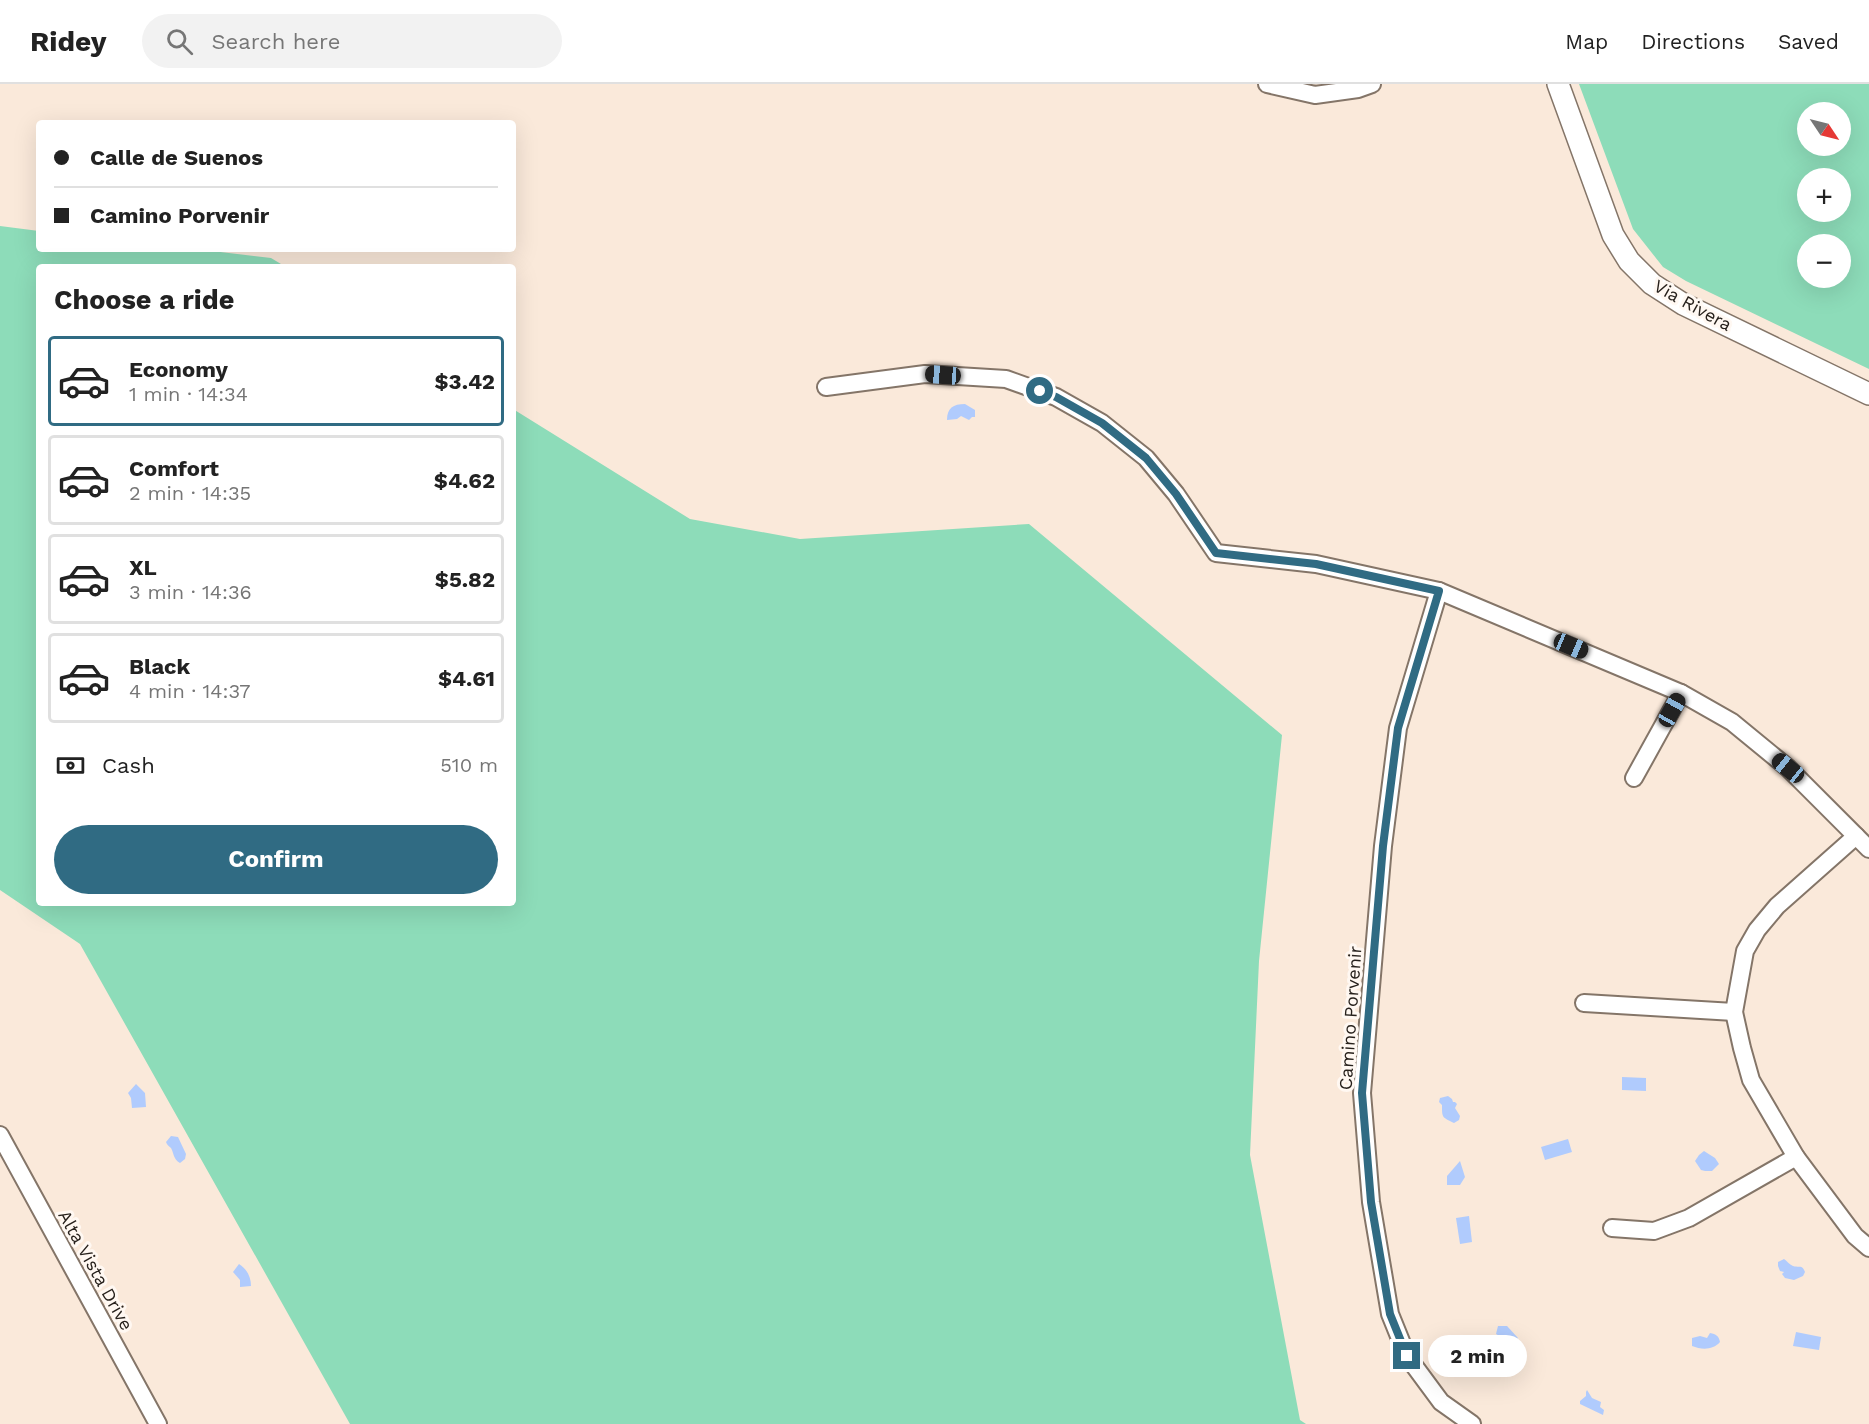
<!DOCTYPE html>
<meta charset="utf-8">
<style>
:root{--surface:#fff;--page:#f2f2f2;--text:#222;--muted:#767676;--line:#e0e0e0;--accent:#306b83}
body{margin:0;font-family:"Work Sans",sans-serif;background:var(--page);color:var(--text);height:100vh;display:flex;flex-direction:column;font-size:22px;white-space:nowrap}
*{box-sizing:border-box;margin:0}
p{font-size:20px;color:var(--muted)}
.icon{flex:none;width:33px;height:33px;fill:none;stroke:currentColor;stroke-width:2;stroke-linecap:round;stroke-linejoin:round}
.map{position:relative;flex:1;overflow:hidden}
.details{position:absolute;left:36px;top:180px;width:480px;height:642px;display:flex;flex-direction:column;background:var(--surface);border-radius:6px;box-shadow:0 6px 24px #0002}
.details>*{flex:none}
.top-card{position:absolute;left:36px;top:36px;width:480px;height:132px;border-radius:6px;box-shadow:0 6px 24px #0002;display:grid;align-content:center;height:132px;padding:0 18px;background:var(--surface)}
.needle{width:39px;rotate:125deg}
.controls{position:absolute;left:1797px;top:18px;display:grid;gap:12px}
.controls a{display:grid;place-items:center;width:54px;height:54px;border-radius:50%;background:var(--surface);box-shadow:0 6px 24px #0002;font-size:30px}
.end{position:absolute;width:27px;height:27px;margin:-14px;border:8px solid #306b83;background:#fff;box-shadow:0 0 0 3px #fff}
.from{border-radius:50%}
.bubble{position:absolute;height:42px;border-radius:21px;background:var(--surface);box-shadow:0 6px 24px #0002;font-size:20px;font-weight:700;line-height:42px;text-align:center}
.car{position:absolute;width:18px;height:36px;margin:-18px -9px;border-radius:8px;box-shadow:0 0 4px 2px #0007;background:linear-gradient(#222 24%,#8ab4d8 0 40%,#222 0 76%,#8ab4d8 0 86%,#222 0)}
.top-card b{display:flex;align-items:center;gap:21px;height:57px;font-size:22px}
.top-card b+b{border-top:2px solid var(--line)}
.top-card i{width:15px;height:15px;background:var(--text)}
ul{padding:0;list-style:none}
li{display:flex;align-items:center;gap:18px;height:90px;margin:0 12px 9px;padding:0 6px;border:3px solid var(--line);border-radius:6px}
li div{flex:1}
li b{display:block;font-size:22px}
li em{font-style:normal;font-weight:700}
li.active{border-color:var(--accent)}
li>.icon{width:54px;height:54px;stroke-width:1.5}
h2{padding:0 18px;font-size:27px;line-height:72px}
.pay{display:flex;align-items:center;gap:15px;height:66px;padding:0 18px;font-size:22px}
.pay p{margin-inline-start:auto}
.action{display:flex;gap:12px;margin-top:auto;padding:12px 18px}
.action a{flex:1;height:69px;border-radius:36px;background:var(--accent);color:#fff;font-size:24px;font-weight:700;line-height:69px;text-align:center}
header{display:flex;align-items:center;gap:36px;box-sizing:border-box;height:84px;padding:0 30px;background:var(--surface);border-bottom:2px solid var(--line)}
header strong{font-size:28px}
nav{display:flex;gap:33px;margin-inline-start:auto;font-size:21px}
.search{width:420px;height:54px;background:var(--page);display:flex;align-items:center;gap:15px;box-sizing:border-box;padding:0 21px;border-radius:33px;color:var(--muted);font-size:22px}
.map>svg:first-child{display:block}
.green{fill:#8ddcb9;fill-rule:evenodd}
.water{fill:#b0cbfd}
.lines{fill:none;stroke-linecap:round;stroke-linejoin:round}
.minor-casing{stroke:#847568;stroke-width:20}
.tertiary-casing{stroke:#847568;stroke-width:24}
.minor{stroke:#fff;stroke-width:16}
.tertiary{stroke:#fff;stroke-width:21}
.route{stroke:#306b83;stroke-width:8}
.labels{text-anchor:middle;dominant-baseline:central;stroke-width:6;stroke-linejoin:round;paint-order:stroke}
.street-label{font-size:18px;fill:#27211c;stroke:#fff8f2}
</style>
<header>
<strong>Ridey</strong>
<div class="search"><svg class="icon" aria-label="search" viewBox="0 0 24 24"><circle cx="10" cy="10" r="6"/><path d="M15 15l6 6"/></svg>Search here</div>
<nav><a>Map</a><a>Directions</a><a>Saved</a></nav>
</header>
<div class="map">
<svg width="1869" height="1340" viewBox="0 0 1869 1340">
<rect width="100%" height="100%" fill="#fae9da"/>
<g class="green">
<path d="M1579,0h290v285l-183,-88 -23,-14 -30,-38zM1808,28h32v34h-32zM1808,94h32v34h-32zM1808,160h32v34h-32z"/>
<path d="M0,142l39,5v18h156l76,9 15,9h-247v636h474v-494l177,110 110,20 229,-15 253,211 -23,226 -9,194 50,265 6,4h-956l-270,-480 -80,-54z"/>
</g>
<g class="water">
<path d="M965,320l10,6v7h-3l-3,3 -8,-4 -4,3 -10,1c0,-12 6,-16 18,-16z"/>
<path d="M1622,993l24,1v13l-24,-1z"/>
<path d="M136,1000l9,9 1,14 -14,1 -1,-10 -3,-5z"/>
<path d="M1448,1012l4,3 1,3h2l2,2 -2,4 5,8 -1,4 -5,3c-12,-6 -12,-5 -12,-18l-3,-3 1,-4z"/>
<path d="M171,1052l7,1 8,17 -1,5 -5,4c-7,-4 -6,-10 -9,-15 -2,-2 -4,-3 -5,-6z"/>
<path d="M1568,1055l4,13 -27,8 -4,-13z"/>
<path d="M1704,1067l11,7 4,6 -7,7h-7l-4,-1 -6,-9 4,-6z"/>
<path d="M1460,1077l5,16 -5,8h-13v-9z"/>
<path d="M1469,1132l3,26 -12,2 -4,-26z"/>
<path d="M1784,1175c3,2 6,6 9,7 7,2 9,-2 12,6l-2,4 -9,4 -9,-2 -3,-4 2,-2 -4,-1 -2,-5v-4z"/>
<path d="M239,1180c8,5 12,13 12,22l-11,1v-7l-7,-8z"/>
<path d="M1498,1242h9l11,12 -4,7 -18,-11z"/>
<path d="M1796,1248l25,5 -2,13 -26,-4z"/>
<path d="M1710,1249c6,1 9,3 10,9 -7,8 -18,8 -28,4v-8l8,-2 7,2z"/>
<path d="M1587,1306l5,8 9,4 -1,5 4,3 -1,5 -23,-11v-3l6,-5v-4z"/>
</g>
<g class="lines">
<defs>
<g id="minor">
<path d="M1267,0l48,11 43,-6 14,-5"/>
<path d="M826,303l99,-13 81,5 50,18 46,26 44,35 30,36 40,59 100,11 123,27 242,102 51,29 56,46 81,81"/>
<path d="M1439,507l-41,137 -15,118 -21,247 9,109 19,112 17,42 34,46 31,22"/>
<path d="M1634,694l47,-85"/>
<path d="M1856,752l-79,70 -20,24 -12,21 -11,61 8,36 9,32 45,77 59,79 14,12"/>
<path d="M1584,919l150,9"/>
<path d="M0,1051l158,289"/>
<path d="M1612,1144l42,3 35,-13 107,-61"/>
</g>
<path id="tertiary" d="M1558,0l55,151 16,26 23,23 31,20 186,90"/>
</defs>
<use href="#minor" class="minor-casing"/>
<use href="#tertiary" class="tertiary-casing"/>
<use href="#minor" class="minor"/>
<use href="#tertiary" class="tertiary"/>
</g>
<g class="lines">
<path class="route" d="M1040,307l16,6 46,26 44,35 30,36 40,59 100,11 123,27 -41,137 -15,118 -21,247 9,109 19,112 17,42"/>
</g>
<g class="labels">
<g class="street-label">
<text transform="translate(1693 221) rotate(29)">Via Rivera</text>
<text transform="translate(1350 934) rotate(-86)">Camino Porvenir</text>
<text transform="translate(96 1186) rotate(61)">Alta Vista Drive</text>
</g>
</g>
</svg>
<div class="controls">
<a><svg class="needle" viewBox="-14 -14 28 28"><path d="M0-13l5 13h-10z" fill="#e53935"/><path d="M0 13l5-13h-10z" fill="#767676"/></svg></a>
<a>+</a>
<a>−</a>
</div>
<i class="end from" style="left:1040px;top:307px"></i>
<i class="end" style="left:1407px;top:1272px"></i>
<div class="bubble" style="left:1428px;top:1251px;width:99px">2 min</div>
<i class="car" style="left:943px;top:291px;rotate:274deg"></i>
<i class="car" style="left:1571px;top:562px;rotate:113deg"></i>
<i class="car" style="left:1672px;top:626px;rotate:29deg"></i>
<i class="car" style="left:1788px;top:684px;rotate:309deg"></i>
<div class="top-card">
<b><i class="from"></i>Calle de Suenos</b>
<b><i></i>Camino Porvenir</b>
</div>
<section class="details">
<h2>Choose a ride</h2>
<ul>
<li class="active"><svg class="icon" aria-label="car" viewBox="0 0 24 24"><path d="M5 17H2v-5l4-1 3-4h7l3 4 3 1v5h-3M9 17h6M6 11h13"/><circle cx="7" cy="17" r="2"/><circle cx="17" cy="17" r="2"/></svg><div><b>Economy</b><p>1 min · 14:34</p></div><em>$3.42</em></li>
<li><svg class="icon" aria-label="car" viewBox="0 0 24 24"><path d="M5 17H2v-5l4-1 3-4h7l3 4 3 1v5h-3M9 17h6M6 11h13"/><circle cx="7" cy="17" r="2"/><circle cx="17" cy="17" r="2"/></svg><div><b>Comfort</b><p>2 min · 14:35</p></div><em>$4.62</em></li>
<li><svg class="icon" aria-label="car" viewBox="0 0 24 24"><path d="M5 17H2v-5l4-1 3-4h7l3 4 3 1v5h-3M9 17h6M6 11h13"/><circle cx="7" cy="17" r="2"/><circle cx="17" cy="17" r="2"/></svg><div><b>XL</b><p>3 min · 14:36</p></div><em>$5.82</em></li>
<li><svg class="icon" aria-label="car" viewBox="0 0 24 24"><path d="M5 17H2v-5l4-1 3-4h7l3 4 3 1v5h-3M9 17h6M6 11h13"/><circle cx="7" cy="17" r="2"/><circle cx="17" cy="17" r="2"/></svg><div><b>Black</b><p>4 min · 14:37</p></div><em>$4.61</em></li>
</ul>
<div class="pay"><svg class="icon" aria-label="cash" viewBox="0 0 24 24"><path d="M3 7h18v10H3z"/><circle cx="12" cy="12" r="2"/></svg>Cash<p>510 m</p></div>
<div class="action"><a>Confirm</a></div>
</section>
</div>
